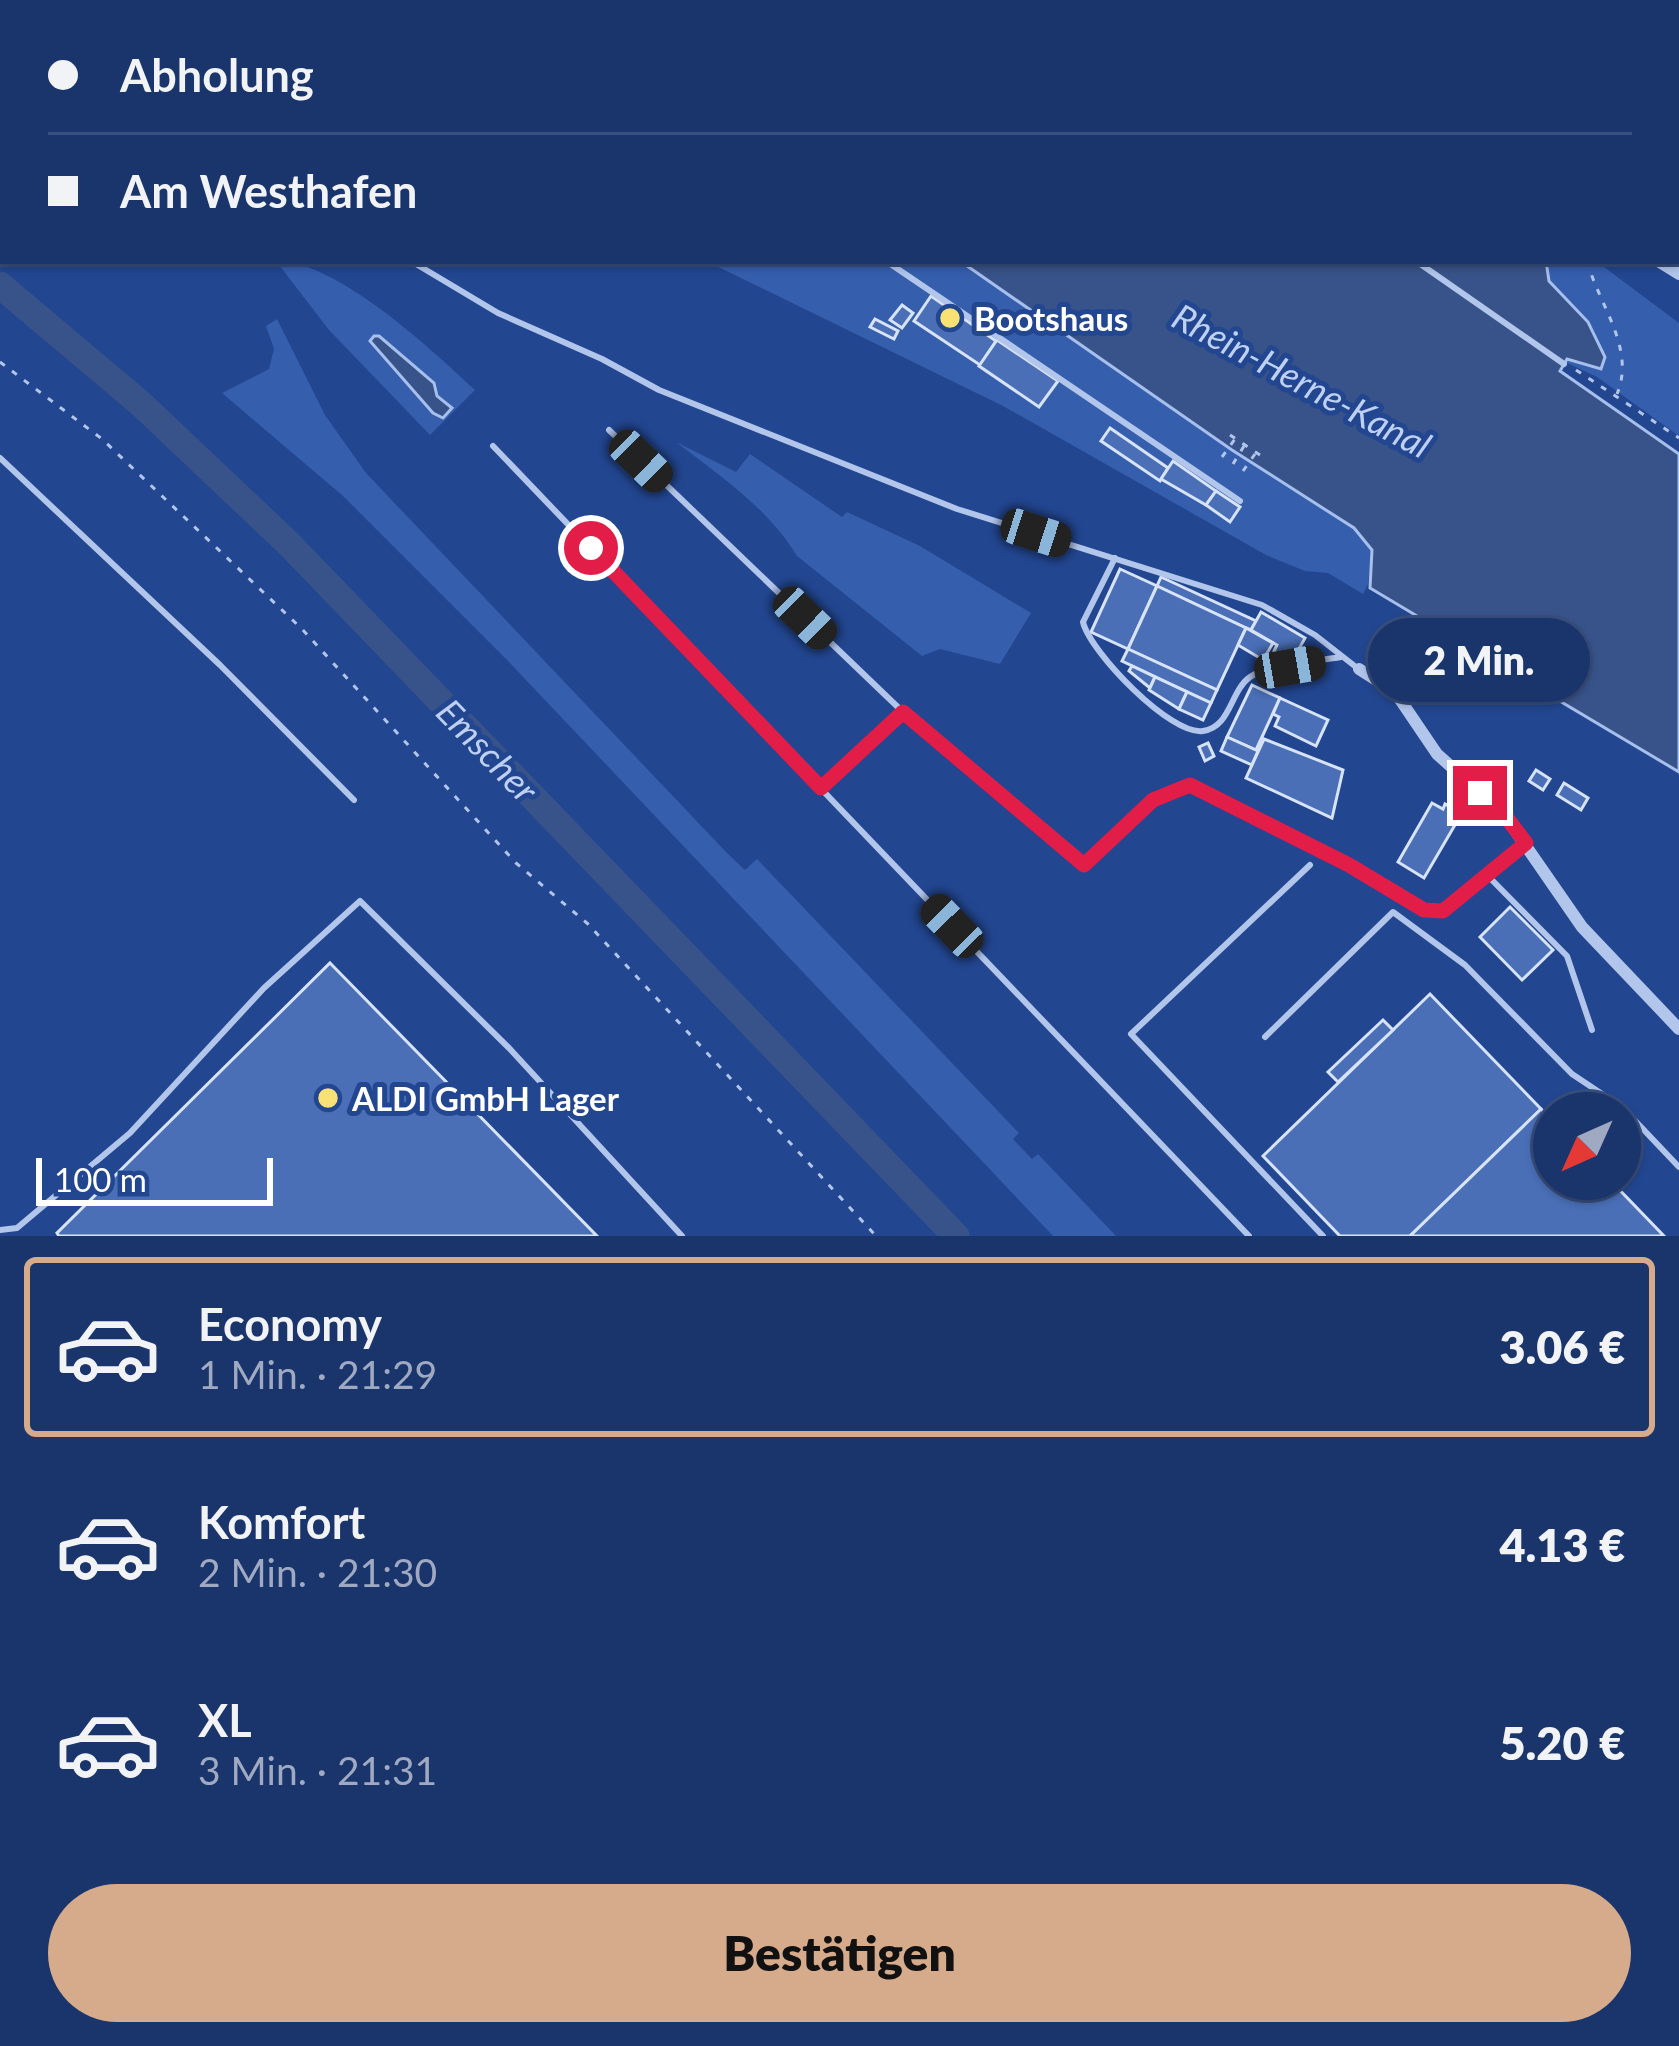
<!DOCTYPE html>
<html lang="de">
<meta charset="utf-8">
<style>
:root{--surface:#1a346c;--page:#273f74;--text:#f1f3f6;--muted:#9faac2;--line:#384f7f;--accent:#d6ab8b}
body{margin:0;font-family:Lato,sans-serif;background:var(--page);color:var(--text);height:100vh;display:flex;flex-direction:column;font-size:45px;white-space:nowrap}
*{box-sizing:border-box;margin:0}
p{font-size:39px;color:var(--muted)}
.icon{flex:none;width:66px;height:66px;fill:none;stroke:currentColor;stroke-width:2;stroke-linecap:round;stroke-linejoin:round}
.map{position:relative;height:1236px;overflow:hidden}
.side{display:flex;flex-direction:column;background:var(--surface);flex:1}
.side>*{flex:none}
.guide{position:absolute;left:0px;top:0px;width:1680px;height:264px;box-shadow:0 3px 9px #0004,0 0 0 3px var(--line);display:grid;align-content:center;height:264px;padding:0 48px;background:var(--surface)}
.needle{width:78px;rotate:225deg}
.fabs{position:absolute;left:1533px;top:1092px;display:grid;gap:24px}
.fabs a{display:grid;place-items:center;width:108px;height:108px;border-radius:50%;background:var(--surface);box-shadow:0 3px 9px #0004,0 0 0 3px var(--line);font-size:60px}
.scale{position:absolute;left:36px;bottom:30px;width:237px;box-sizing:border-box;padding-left:12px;border:6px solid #fff;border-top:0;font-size:33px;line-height:42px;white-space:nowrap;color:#fff;-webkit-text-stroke:9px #224690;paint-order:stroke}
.end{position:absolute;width:54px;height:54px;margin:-27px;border:15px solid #e11d48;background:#fff;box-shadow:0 0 0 6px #fff}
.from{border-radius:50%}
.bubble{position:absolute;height:84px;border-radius:42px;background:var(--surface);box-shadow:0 3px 9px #0004,0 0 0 3px var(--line);font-size:39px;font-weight:800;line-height:84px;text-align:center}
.car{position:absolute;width:36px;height:72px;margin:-36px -18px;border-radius:15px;box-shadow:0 0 9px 3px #0007;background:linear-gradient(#222 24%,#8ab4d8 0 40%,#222 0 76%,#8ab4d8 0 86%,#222 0)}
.guide b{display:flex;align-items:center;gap:42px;height:114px;font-size:45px}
.guide b+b{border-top:3px solid var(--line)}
.guide i{width:30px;height:30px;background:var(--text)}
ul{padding:21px 0 0;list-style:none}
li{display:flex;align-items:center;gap:36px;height:180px;margin:0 24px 18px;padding:0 24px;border:6px solid transparent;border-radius:12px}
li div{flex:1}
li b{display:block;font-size:45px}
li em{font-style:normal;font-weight:800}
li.on{border-color:var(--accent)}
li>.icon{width:108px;height:108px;stroke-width:1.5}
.button{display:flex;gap:24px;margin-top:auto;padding:24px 48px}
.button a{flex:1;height:138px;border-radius:72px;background:var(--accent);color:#111;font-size:48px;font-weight:800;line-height:138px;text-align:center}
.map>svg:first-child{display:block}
.green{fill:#355ead;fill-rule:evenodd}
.water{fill:#385389;stroke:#a6bfed;stroke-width:3}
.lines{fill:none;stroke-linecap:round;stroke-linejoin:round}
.river{stroke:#385389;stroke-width:27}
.building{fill:#4a6fb7;stroke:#d7e3f9;stroke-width:3}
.path{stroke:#b2c6ec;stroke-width:3;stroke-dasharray:6 9;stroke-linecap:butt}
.service{stroke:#b2c6ec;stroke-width:6}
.minor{stroke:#b2c6ec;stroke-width:12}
.route{stroke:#e11d48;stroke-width:15}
.poi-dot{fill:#f9e174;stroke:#224690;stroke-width:4.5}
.labels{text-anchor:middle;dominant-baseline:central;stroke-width:10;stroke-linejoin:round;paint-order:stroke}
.poi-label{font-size:33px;font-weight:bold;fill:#fff;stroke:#224690;text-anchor:start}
.water-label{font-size:36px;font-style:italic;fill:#bed1f3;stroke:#224690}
</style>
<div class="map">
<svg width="1679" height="1236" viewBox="0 0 1679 1236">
<rect width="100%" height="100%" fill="#224690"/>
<g class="green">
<path d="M1047,0h259l4,3h-259z"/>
<path d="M276,261c61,0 154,87 199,129l-45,45 -101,-105zM379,336l55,47 1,10 14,20 -6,5 -10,-5 -47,-53z"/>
<path d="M706,261h254l272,189 122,78 18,22 -4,34 -5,10 -35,-21 -23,-2 -39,-16 -263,-149z"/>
<path d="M1546,261h50l83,62v113l-82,-59 -32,-15 2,-4 38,-1 -12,-29 -44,-47z"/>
<path d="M277,319l48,96 41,58 361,380 18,17 12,-11 262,274 -6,6 19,20 6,-5 78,82h-63l-546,-576 -164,-164 -121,-103 47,-24 5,-20 -8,-23z"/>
<path d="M676,442l60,30 14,-18 92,63 5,-5 73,34 111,67 -31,51 -60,-15 -18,7 -125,-100c-28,-47 -78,-81 -121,-114z"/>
</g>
<g class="water">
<path d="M960,261h586l3,20 39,41 17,35 -4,12 -34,-10 -7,12 119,83v318l-309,-184 2,-38 -18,-22 -122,-78z"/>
<path d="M379,336l55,47 3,13 15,12 -9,10 -10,-5 -63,-72 4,-5z"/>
</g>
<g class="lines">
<path class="river" d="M0,285l141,119 148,140 667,692"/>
</g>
<g class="building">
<path d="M931,296l65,45 -16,24 -66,-44z"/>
<path d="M902,305l11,8 -11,15 -12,-8z"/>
<path d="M875,319l23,12 -4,8 -24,-12z"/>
<path d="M997,340l61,41 -19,26 -60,-41z"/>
<path d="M1110,428l58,40 -8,13 -59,-40z"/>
<path d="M1173,461l43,30 -10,14 -45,-26z"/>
<path d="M1216,491l24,16 -10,15 -24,-17z"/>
<path d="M1120,569l37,17 -29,63 -37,-17z"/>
<path d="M1161,577l95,44 -5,9 -5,-2 -89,-42z"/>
<path d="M1157,586l89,42 -29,62 -89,-41z"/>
<path d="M1261,612l44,26 -10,18 -5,-3 -3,6 -13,-8 3,-6 -26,-15z"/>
<path d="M1246,628l27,15 -10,17 -25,-15z"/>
<path d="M1128,649l89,41 -6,13 -89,-42z"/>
<path d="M1132,666l23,11 -5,11 -21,-17z"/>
<path d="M1155,677l32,15 -8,17 -30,-19z"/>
<path d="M1252,685l28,13 -24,52 -29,-13z"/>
<path d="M1187,692l24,11 -8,17 -24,-11z"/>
<path d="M1280,698l48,22 -12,26 -41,-20 4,-9 -6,-3z"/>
<path d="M1227,737l31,14 -6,14 -31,-14z"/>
<path d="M1264,739l79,31 -11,48 -86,-40z"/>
<path d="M1208,743l6,13 -9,5 -6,-14z"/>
<path d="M1536,770l14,9 -7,11 -14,-9z"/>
<path d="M1564,783l24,15 -7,12 -24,-15z"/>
<path d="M1432,803l11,6 2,-5 7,4 -3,4 10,6 -35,60 -26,-16z"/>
<path d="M1510,907l43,43 -31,30 -42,-43z"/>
<path d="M330,963l267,273h-538l-2,-3z"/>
<path d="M1430,994l111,115 -131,127h-70l-77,-80z"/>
<path d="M1383,1020l10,10 -55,52 -10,-10z"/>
<path d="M1541,1109l13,13v57h55l55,57h-254z"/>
<path d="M1624,1131l11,3 7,14 -3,10 -15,6 -4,-1v-31z"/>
</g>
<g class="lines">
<g class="path">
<path d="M508,0l4,3"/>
<path d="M1645,0l3,3"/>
<path d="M1631,3l4,-3"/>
<path d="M1587,261c12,44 49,88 30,133"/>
<path d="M0,362l102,77 200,190 214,234 72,61 288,312"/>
<path d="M1576,370l103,68"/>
<path d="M1230,435l30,20"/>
<path d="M1222,457l13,-18"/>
<path d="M1233,464l11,-18"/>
<path d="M1243,471l12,-17"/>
</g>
<g class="service">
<path d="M542,0l4,3"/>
<path d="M849,0l1,3"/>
<path d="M859,0l5,3"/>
<path d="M1038,0l5,3"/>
<path d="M738,3l2,-3"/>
<path d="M411,261l87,52 104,46 57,31 298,119 305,96 53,30 41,32"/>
<path d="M886,261l354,240"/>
<path d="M1416,261l148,103"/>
<path d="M609,430l294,282 181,153 69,-66 36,-14 160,80 75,45 19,1 83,-68"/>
<path d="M493,446l756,790"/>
<path d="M0,458l220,207 134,135"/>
<path d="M1115,558l-32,64c7,30 88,114 120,109 28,-4 27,-40 47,-54 22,-15 64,-15 91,-20"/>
<path d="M821,788l80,-75"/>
<path d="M1310,865l-179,169 192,202"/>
<path d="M1487,875l80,81 25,74"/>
<path d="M1265,1037l128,-125 72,53 107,109 51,34 56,59"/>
<path d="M0,1230l17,-2 113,-95 134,-145 96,-87 149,147 173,188"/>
</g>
<g class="minor">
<path d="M1333,0l5,3"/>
<path d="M1531,0l7,3"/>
<path d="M1677,64l2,1"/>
<path d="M1658,261l21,13"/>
<path d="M1359,669l36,23 42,62 66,59 79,114 97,102"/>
</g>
</g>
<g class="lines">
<path class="route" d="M591,548l230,240 82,-76 181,153 69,-65 37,-15 159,80 75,45 19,1 83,-68 -23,-30 -23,-20"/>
</g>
<g class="poi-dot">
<circle cx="950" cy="318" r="12"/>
<circle cx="328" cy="1098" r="12"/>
</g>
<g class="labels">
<g class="poi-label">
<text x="974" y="318">Bootshaus</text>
<text x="352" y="1098">ALDI GmbH Lager</text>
</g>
<g class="water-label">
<text transform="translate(1302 380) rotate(28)">Rhein-Herne-Kanal</text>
<text transform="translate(488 750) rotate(46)">Emscher</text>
</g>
</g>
</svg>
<div class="fabs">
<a><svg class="needle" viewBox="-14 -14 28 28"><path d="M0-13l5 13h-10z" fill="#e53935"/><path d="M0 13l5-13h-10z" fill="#9faac2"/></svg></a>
</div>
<div class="scale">100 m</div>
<i class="end from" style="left:591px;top:548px"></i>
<i class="end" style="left:1480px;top:793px"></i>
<div class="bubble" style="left:1368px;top:618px;width:222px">2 Min.</div>
<i class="car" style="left:641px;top:461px;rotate:134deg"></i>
<i class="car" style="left:1036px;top:533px;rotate:108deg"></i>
<i class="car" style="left:805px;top:618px;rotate:134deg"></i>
<i class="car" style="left:1290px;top:667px;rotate:80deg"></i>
<i class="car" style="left:952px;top:926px;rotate:316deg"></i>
<div class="guide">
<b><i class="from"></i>Abholung</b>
<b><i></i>Am Westhafen</b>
</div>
</div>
<section class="side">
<ul>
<li class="on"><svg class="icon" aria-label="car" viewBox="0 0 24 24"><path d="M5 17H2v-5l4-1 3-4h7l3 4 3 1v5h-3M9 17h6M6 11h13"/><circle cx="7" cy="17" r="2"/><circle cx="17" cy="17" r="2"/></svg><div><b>Economy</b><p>1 Min. · 21:29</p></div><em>3.06 €</em></li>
<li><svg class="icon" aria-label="car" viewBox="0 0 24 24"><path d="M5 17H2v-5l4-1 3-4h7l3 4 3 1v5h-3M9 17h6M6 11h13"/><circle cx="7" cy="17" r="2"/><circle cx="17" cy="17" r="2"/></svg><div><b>Komfort</b><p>2 Min. · 21:30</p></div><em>4.13 €</em></li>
<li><svg class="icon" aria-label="car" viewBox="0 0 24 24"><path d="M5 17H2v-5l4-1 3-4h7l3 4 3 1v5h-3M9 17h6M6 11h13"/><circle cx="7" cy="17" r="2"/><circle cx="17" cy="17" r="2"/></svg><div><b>XL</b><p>3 Min. · 21:31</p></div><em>5.20 €</em></li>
</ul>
<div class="button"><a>Bestätigen</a></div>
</section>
